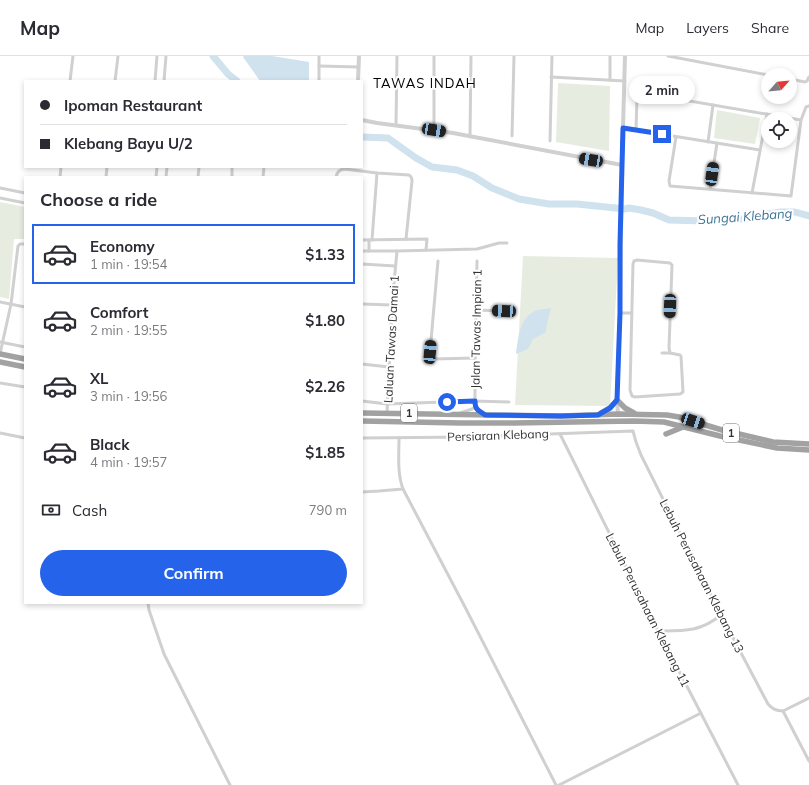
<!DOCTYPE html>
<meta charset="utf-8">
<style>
:root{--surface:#fff;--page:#f7f7f7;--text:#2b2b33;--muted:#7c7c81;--line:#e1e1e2;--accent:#2563eb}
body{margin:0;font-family:Mulish,sans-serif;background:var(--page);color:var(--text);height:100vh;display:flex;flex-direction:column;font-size:15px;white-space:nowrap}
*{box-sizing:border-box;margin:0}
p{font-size:13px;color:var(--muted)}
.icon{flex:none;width:22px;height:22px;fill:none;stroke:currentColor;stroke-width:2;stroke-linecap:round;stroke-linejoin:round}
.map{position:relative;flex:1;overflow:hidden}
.panel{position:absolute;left:24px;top:120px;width:339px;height:428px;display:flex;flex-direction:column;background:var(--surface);border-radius:0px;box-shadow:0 2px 6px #0003}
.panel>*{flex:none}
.guide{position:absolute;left:24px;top:24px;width:339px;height:88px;border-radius:0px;box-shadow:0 2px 6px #0003;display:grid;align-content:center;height:88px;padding:0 16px;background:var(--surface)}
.needle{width:26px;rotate:63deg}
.tools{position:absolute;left:761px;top:12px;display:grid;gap:8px}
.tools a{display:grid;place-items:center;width:36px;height:36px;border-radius:50%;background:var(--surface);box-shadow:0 2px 6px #0003;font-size:20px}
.end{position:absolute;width:18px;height:18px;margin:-9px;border:5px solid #2563eb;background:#fff;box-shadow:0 0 0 2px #fff}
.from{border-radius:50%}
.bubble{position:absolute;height:28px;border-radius:14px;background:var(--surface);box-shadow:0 2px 6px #0003;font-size:13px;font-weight:700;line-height:28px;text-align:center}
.car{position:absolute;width:12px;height:24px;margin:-12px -6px;border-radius:5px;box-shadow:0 0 3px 1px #0007;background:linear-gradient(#222 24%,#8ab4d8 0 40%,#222 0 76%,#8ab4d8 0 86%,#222 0)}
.guide b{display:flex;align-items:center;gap:14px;height:38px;font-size:15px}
.guide b+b{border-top:1px solid var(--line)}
.guide i{width:10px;height:10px;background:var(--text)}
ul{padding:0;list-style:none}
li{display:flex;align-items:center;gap:12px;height:60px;margin:0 8px 6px;padding:0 8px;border:2px solid transparent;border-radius:0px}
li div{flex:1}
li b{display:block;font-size:15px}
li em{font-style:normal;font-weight:700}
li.active{border-color:var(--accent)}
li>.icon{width:36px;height:36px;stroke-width:1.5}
h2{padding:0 16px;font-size:18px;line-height:48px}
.pay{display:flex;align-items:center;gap:10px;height:44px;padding:0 16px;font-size:15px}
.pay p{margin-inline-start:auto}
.button{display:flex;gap:8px;margin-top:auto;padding:8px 16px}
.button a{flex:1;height:46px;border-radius:24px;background:var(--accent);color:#fff;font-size:16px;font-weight:700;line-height:46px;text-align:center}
header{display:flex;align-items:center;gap:24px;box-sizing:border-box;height:56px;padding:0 20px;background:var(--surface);border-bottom:1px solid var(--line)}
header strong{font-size:19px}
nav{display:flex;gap:22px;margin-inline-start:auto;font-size:14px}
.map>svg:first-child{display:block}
.green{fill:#e6ecdf}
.water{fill:#cfe2ee}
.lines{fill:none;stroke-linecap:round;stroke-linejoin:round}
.river{stroke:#cfe2ee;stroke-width:7}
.minor{stroke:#d0d0d0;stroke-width:3}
.tertiary{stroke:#d0d0d0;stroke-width:4}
.trunk{stroke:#a2a2a2;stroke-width:5.5}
.route{stroke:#2563eb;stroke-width:5}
.labels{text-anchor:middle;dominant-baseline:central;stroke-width:4;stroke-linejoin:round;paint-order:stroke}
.shield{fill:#fff;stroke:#707070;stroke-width:1}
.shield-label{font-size:11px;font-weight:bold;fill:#333}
.street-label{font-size:12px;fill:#333;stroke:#fff}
.neighbourhood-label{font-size:13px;letter-spacing:1px;fill:#000;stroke:#fff}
.water-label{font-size:13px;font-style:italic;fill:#3f7597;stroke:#fff}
</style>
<header>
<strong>Map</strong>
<nav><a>Map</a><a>Layers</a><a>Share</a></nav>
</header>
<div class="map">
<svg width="809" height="729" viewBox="0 0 809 729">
<rect width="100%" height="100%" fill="#fff"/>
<g class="green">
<path d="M558,27l52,3 -1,65 -53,-9z"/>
<path d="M717,54l43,8 -5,26 -41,-6z"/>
<path d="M0,146l25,5v32h-11l-5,60 -9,-2z"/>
<path d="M523,200l95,2 -8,148 -95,-1z"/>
</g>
<g class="water">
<path d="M244,0h28l37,6v19h-49l-17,-24z"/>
<path d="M551,252l-4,15 -1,9 -13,7 -5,10 -12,5c2,-14 3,-34 17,-42 4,-3 13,-3 18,-4z"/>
</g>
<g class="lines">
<g class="river">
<path d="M213,0l15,18 9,7"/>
<path d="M362,81l26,1 28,20 16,9 25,3 16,6 19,12 27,11 30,5h28l48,5 4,-1 12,2 12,3 16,7 37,1 37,-2 37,-7h15l14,4"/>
</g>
<g class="minor">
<path d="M668,0l100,19"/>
<path d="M319,10l40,1"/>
<path d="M551,21l74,4"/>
<path d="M790,23l15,3 2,-1 2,-4"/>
<path d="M610,24v-24"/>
<path d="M70,25l3,-25"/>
<path d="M115,25l3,-25"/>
<path d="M155,25l2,-25"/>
<path d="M164,25l2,-25"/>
<path d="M319,25v-25"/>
<path d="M396,69l1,-69"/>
<path d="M623,72l137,22"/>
<path d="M434,74v-74"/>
<path d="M636,74l1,-34 2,-3h4l158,27"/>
<path d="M512,80l2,-80"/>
<path d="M470,81l1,-81"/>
<path d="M676,81l-7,44 1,5 121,10 10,-76 5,-13 3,-1"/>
<path d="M550,85l2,-85"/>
<path d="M708,86l5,-37"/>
<path d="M60,121l1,-10"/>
<path d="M106,121l1,-10"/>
<path d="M156,121l1,-10"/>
<path d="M166,121l1,-10"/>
<path d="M198,121l1,-10"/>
<path d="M232,121v-10"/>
<path d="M263,121l1,-10"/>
<path d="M336,121c1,-5 4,-8 9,-8l32,4 32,2c2,1 3,3 3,6l-6,58"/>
<path d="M0,132l25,5"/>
<path d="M710,133l7,-46"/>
<path d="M752,137l15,-79"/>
<path d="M0,142l25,5"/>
<path d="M362,184l65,-1 -1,11"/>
<path d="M369,184v11"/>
<path d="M372,184l5,-67"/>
<path d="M362,195h35l80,-2 22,-6h8"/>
<path d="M637,204l33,3 2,2 -3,83 1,5 10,2 1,1 2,36 -3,2 -45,3 -3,-1 -2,-6 3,-126 1,-3z"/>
<path d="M438,205l-8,91 1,4 3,3 41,-1"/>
<path d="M477,205l-2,97v49l2,2 7,5"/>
<path d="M362,208l33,2"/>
<path d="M0,246l25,5"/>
<path d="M362,248l30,1"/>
<path d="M476,254l28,1"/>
<path d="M620,257h11"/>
<path d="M0,286l25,5"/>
<path d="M662,297h8"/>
<path d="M0,298l11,-50 7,-58 2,-2h5"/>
<path d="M362,308l27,3"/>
<path d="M0,327l25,4"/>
<path d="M362,345l25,3 86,-3 36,1"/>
<path d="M387,357l5,-108 5,-54"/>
<path d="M460,357l12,-4 3,-2"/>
<path d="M0,377l25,5"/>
<path d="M560,378l87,175 91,176"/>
<path d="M362,382l107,-1 164,-6 3,11 5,13 80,160 47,89c4,5 8,7 15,7"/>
<path d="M399,382c0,17 -2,35 4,51l62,118 91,178"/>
<path d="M362,436l17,-1 24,-2"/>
<path d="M148,547l1,7 15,44 66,131"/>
<path d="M659,575c25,0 41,1 62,-16"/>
<path d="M783,655l26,50"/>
<path d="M783,655l26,-13"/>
<path d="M559,729l142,-72"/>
</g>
<g class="tertiary">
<path d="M358,25l1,-25"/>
<path d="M362,64l15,3 76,10 169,32"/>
<path d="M618,359l-1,-15 3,-87 2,-148 1,-37 2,-72"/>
</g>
<g class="trunk">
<path d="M0,298l25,5"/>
<path d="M0,306l25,5"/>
<path d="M362,357l199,3 57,-2 49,1 12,2 43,13 51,12 36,2"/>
<path d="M601,357l9,-5 7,-8 8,8 9,5"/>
<path d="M362,365l98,2h54l120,-2 30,1 56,14 57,12 32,2"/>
<path d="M666,378l17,-7"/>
</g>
</g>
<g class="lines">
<path class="route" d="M447,346l28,-1c0,9 3,9 10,14l76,1 37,-1 12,-7 7,-8 3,-87v-69l2,-79 1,-37 39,6"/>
</g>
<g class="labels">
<g class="shield">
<rect x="401" y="348" width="16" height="18" rx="3"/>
<rect x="723" y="368" width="16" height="18" rx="3"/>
</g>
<g class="shield-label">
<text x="409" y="357">1</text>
<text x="731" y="377">1</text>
</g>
<g class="street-label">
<text transform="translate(476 273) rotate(-89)">Jalan Tawas Impian 1</text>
<text transform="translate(391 283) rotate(-87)">Laluan Tawas Damai 1</text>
<text transform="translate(498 379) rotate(-2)">Persiaran Klebang</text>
<text transform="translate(702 520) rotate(63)">Lebuh Perusahaan Klebang 13</text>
<text transform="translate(648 554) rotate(63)">Lebuh Perusahaan Klebang 11</text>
</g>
<g class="neighbourhood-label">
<text x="425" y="27">TAWAS INDAH</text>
</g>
<g class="water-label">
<text transform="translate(745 160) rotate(-4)">Sungai Klebang</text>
</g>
</g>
</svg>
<div class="tools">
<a><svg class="needle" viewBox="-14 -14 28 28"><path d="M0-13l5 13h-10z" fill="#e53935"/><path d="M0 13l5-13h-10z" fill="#7c7c81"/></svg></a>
<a><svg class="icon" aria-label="locate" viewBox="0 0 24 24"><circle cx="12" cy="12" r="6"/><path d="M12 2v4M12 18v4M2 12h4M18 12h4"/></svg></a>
</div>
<i class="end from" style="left:447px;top:346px"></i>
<i class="end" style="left:662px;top:78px"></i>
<div class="bubble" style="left:629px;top:20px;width:66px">2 min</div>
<i class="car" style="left:434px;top:74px;rotate:99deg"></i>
<i class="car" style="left:591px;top:104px;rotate:280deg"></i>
<i class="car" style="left:712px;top:118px;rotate:8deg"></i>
<i class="car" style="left:670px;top:250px;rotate:182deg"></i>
<i class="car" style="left:504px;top:255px;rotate:273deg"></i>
<i class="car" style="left:430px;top:296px;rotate:5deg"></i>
<i class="car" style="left:693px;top:365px;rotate:108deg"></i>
<div class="guide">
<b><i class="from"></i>Ipoman Restaurant</b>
<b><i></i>Klebang Bayu U/2</b>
</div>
<section class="panel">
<h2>Choose a ride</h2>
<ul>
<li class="active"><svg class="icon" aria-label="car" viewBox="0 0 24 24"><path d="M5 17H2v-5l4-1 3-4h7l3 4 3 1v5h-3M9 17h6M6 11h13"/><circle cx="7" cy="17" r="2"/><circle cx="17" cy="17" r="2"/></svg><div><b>Economy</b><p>1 min · 19:54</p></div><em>$1.33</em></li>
<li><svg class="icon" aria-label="car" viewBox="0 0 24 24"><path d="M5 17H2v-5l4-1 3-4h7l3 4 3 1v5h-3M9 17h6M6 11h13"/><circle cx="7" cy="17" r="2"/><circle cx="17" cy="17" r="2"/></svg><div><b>Comfort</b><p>2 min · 19:55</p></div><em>$1.80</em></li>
<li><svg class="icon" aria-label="car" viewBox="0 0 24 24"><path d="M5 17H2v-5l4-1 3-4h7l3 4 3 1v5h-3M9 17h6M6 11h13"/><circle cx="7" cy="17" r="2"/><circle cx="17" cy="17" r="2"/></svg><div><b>XL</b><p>3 min · 19:56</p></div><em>$2.26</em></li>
<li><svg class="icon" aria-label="car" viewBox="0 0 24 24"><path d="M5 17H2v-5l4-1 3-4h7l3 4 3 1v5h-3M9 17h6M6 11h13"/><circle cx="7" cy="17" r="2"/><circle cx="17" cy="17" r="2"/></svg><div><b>Black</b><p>4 min · 19:57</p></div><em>$1.85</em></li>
</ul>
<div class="pay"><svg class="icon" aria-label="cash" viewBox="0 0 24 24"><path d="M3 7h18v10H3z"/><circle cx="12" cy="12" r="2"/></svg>Cash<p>790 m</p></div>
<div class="button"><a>Confirm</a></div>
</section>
</div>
